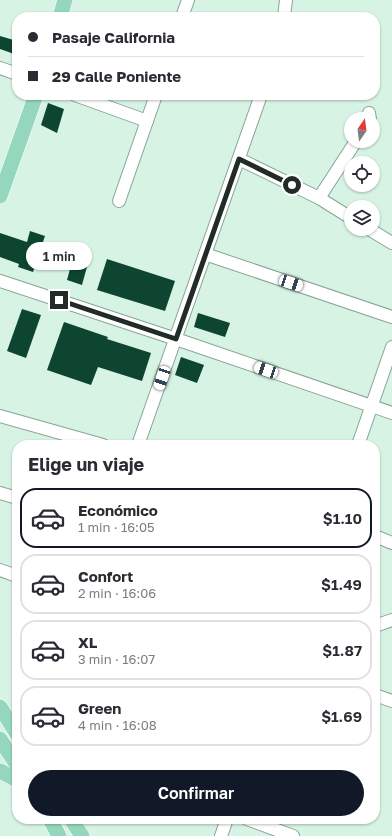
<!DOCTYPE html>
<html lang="es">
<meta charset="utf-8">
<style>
:root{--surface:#fff;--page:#f2f2f3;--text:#2b2b33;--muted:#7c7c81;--line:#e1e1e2;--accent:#111827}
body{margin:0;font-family:"Golos Text",sans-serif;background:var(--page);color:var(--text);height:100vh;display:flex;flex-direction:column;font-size:15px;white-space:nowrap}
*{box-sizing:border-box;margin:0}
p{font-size:13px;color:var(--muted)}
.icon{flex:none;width:22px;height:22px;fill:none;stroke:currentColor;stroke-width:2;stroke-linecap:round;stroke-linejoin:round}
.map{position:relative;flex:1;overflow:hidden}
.details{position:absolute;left:12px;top:440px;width:368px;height:384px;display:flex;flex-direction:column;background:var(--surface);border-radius:16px;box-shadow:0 1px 3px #0004}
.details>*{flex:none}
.guide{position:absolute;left:12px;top:12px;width:368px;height:88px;border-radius:16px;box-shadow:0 1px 3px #0004;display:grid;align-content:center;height:88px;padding:0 16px;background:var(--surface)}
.needle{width:26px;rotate:14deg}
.buttons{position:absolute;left:344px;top:112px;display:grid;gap:8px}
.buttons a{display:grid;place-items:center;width:36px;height:36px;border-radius:50%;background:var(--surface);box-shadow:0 1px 3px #0004;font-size:20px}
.end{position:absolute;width:18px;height:18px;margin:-9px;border:5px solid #212c26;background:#fff;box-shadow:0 0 0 2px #fff}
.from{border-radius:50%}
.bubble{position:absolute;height:28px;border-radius:14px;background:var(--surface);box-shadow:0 1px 3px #0004;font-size:13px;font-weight:600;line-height:28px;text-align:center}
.car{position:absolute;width:12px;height:24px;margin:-12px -6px;border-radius:5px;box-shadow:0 0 3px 1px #0007;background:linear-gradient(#fff 24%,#345 0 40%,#fff 0 76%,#345 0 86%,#fff 0)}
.guide b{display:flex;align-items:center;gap:14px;height:38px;font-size:15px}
.guide b+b{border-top:1px solid var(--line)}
.guide i{width:10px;height:10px;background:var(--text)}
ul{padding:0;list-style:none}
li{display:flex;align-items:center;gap:12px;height:60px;margin:0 8px 6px;padding:0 8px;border:2px solid var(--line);border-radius:16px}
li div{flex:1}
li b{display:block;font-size:15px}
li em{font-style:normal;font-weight:600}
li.on{border-color:var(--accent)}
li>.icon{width:36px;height:36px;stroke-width:1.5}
h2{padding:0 16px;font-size:18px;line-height:48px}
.button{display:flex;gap:8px;margin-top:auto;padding:8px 16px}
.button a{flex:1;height:46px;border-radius:24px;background:var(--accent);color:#fff;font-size:16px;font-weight:600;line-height:46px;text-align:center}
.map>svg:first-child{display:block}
.building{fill:#0e4531}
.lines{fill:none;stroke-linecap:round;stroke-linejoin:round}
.minor-casing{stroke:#89a497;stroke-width:14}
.major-casing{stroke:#fff;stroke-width:16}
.minor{stroke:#fff;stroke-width:12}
.major{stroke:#95d7bd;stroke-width:15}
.route{stroke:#212c26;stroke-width:5}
</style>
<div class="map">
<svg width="392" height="836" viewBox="0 0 392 836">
<rect width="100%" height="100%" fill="#d6f3e4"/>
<g class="building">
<path d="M0,36l17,5v14l-17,-6z"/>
<path d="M48,103l16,6 -7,24 -16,-8z"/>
<path d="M30,231l15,5 -12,36 -15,-5 1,-3 -19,-7v-24l27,9z"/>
<path d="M73,258l15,5 -6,22 -15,-5z"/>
<path d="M107,259l68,22 -10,30 -68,-21z"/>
<path d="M22,309l19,6 -15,43 -19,-7z"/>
<path d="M198,313l32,10 -5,14 -31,-10z"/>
<path d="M64,322l44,15 -1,2 44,14 -9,28 -44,-14 -7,18 -44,-15z"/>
<path d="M181,357l23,8 -7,18 -22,-8z"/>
</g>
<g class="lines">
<defs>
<g id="minor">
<path d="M182,17l6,-17"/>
<path d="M284,17l2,-17"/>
<path d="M0,68l17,6"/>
<path d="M75,95l72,26"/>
<path d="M369,113l1,6"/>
<path d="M239,159l80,39 32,20"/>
<path d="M319,198l37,-57"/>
<path d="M119,201l37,-106"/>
<path d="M369,229l23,14"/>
<path d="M205,254l187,63"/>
<path d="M0,281l176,58 216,74"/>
<path d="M0,416l103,29"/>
<path d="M138,445l123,-350"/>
<path d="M358,445l34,-98"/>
<path d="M0,493l17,5"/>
<path d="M375,536l17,7"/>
<path d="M0,570l17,6"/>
<path d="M375,626l17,-6"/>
<path d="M375,695l17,6"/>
<path d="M247,819l46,17"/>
<path d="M221,836l6,-17"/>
</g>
<g id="major">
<path d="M60,17l5,-17"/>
<path d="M0,196l36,-101"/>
<path d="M0,707l17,27"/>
<path d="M0,739l17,26"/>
<path d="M0,771l17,9"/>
<path d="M50,819l9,17"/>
<path d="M71,819l11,17"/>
</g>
</defs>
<use href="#minor" class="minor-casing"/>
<use href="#major" class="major-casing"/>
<use href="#minor" class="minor"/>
<use href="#major" class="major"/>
</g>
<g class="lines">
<path class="route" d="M59,300l117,39 63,-180 53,26"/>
</g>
</svg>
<div class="buttons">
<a><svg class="needle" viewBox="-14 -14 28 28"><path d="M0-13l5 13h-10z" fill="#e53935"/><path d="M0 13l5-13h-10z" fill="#7c7c81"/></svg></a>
<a><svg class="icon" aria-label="locate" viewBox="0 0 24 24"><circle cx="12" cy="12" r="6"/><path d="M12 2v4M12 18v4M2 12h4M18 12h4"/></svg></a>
<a><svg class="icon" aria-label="layers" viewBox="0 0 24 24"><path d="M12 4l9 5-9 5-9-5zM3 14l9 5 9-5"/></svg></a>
</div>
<i class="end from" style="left:292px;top:185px"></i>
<i class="end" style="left:59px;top:300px"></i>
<div class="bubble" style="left:26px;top:242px;width:66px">1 min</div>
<i class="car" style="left:291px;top:283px;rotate:108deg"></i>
<i class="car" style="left:266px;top:370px;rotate:289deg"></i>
<i class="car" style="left:162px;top:378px;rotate:199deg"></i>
<div class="guide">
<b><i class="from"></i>Pasaje California</b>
<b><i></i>29 Calle Poniente</b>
</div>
<section class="details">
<h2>Elige un viaje</h2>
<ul>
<li class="on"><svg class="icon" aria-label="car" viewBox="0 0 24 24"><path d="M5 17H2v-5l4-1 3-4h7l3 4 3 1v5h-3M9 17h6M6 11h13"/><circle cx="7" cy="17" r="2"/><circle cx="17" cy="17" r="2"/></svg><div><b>Económico</b><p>1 min · 16:05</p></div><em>$1.10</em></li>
<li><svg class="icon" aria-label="car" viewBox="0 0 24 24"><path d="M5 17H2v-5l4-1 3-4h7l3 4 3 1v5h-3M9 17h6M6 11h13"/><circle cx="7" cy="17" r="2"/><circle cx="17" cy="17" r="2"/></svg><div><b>Confort</b><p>2 min · 16:06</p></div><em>$1.49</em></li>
<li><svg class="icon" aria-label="car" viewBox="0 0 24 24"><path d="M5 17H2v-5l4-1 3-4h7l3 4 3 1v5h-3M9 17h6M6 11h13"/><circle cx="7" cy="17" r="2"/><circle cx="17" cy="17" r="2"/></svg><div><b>XL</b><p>3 min · 16:07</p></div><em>$1.87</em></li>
<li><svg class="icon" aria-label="car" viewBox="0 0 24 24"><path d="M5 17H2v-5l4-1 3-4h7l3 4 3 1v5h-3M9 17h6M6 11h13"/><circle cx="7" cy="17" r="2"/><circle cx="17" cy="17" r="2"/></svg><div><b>Green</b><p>4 min · 16:08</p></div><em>$1.69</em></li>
</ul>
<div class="button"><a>Confirmar</a></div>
</section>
</div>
